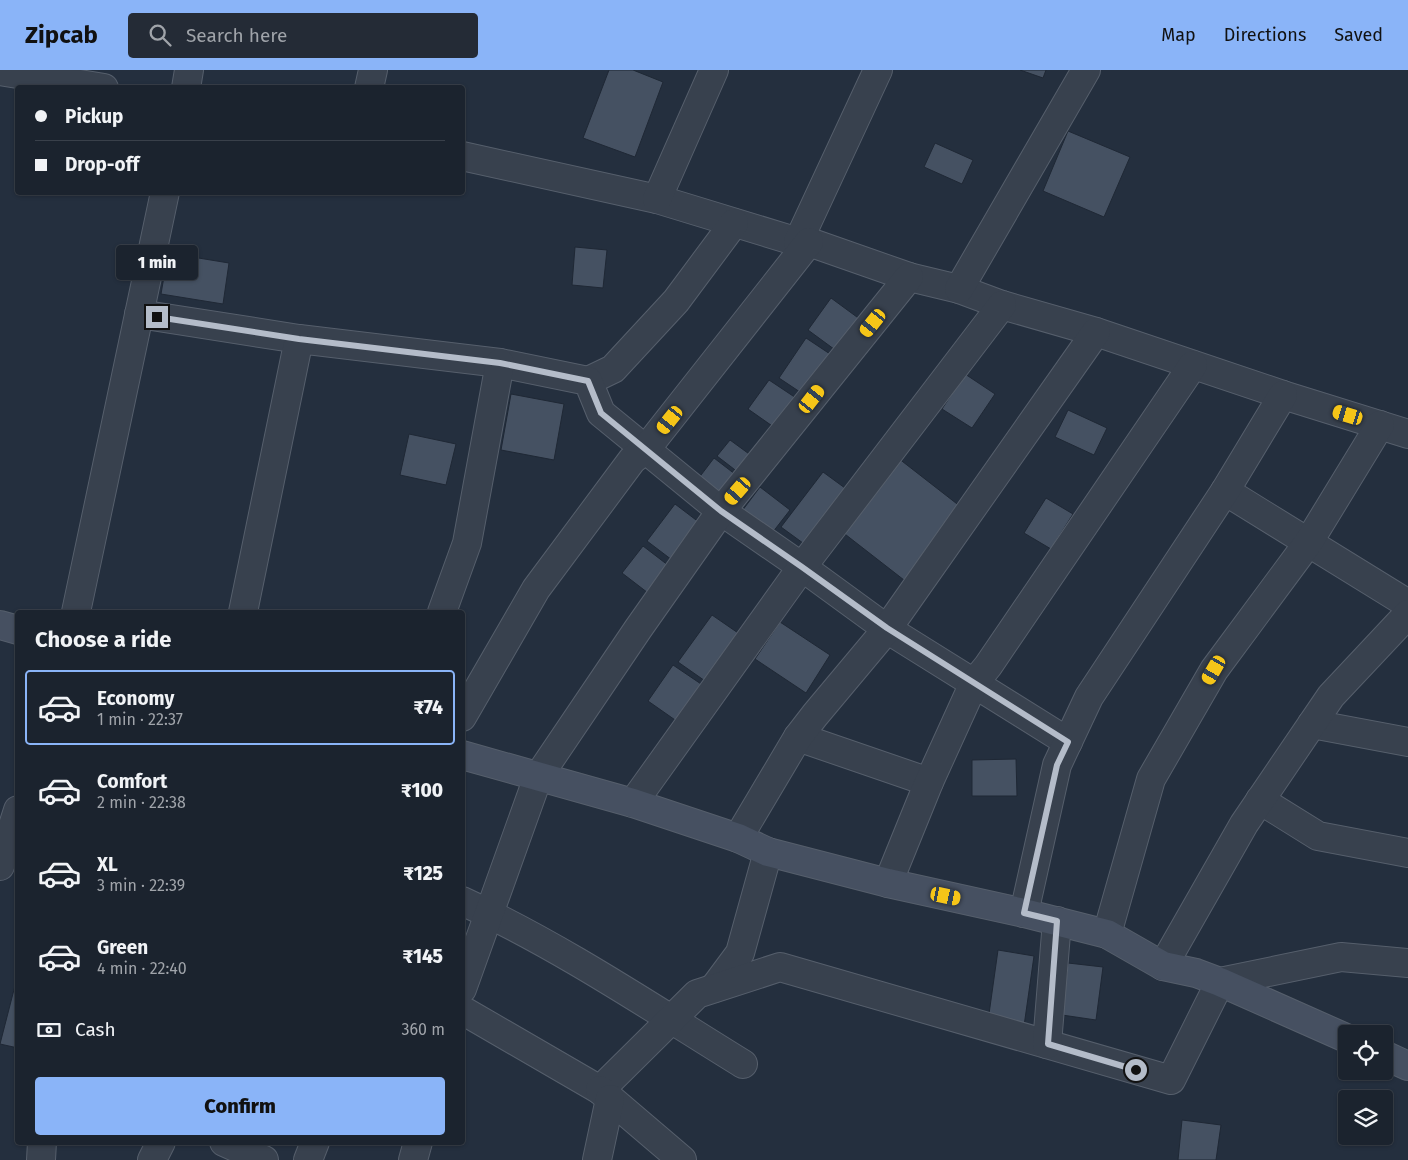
<!DOCTYPE html>
<meta charset="utf-8">
<style>
:root{--surface:#1b232e;--page:#242b36;--text:#f1f3f6;--muted:#a0a4aa;--line:#39404a;--accent:#8ab4f8}
body{margin:0;font-family:"Fira Sans",sans-serif;background:var(--page);color:var(--text);height:100vh;display:flex;flex-direction:column;font-size:19px;white-space:nowrap}
*{box-sizing:border-box;margin:0}
p{font-size:16px;color:var(--muted)}
.icon{flex:none;width:28px;height:28px;fill:none;stroke:currentColor;stroke-width:2;stroke-linecap:round;stroke-linejoin:round}
.map{position:relative;flex:1;overflow:hidden}
.sheet{position:absolute;left:15px;top:540px;width:450px;height:535px;display:flex;flex-direction:column;background:var(--surface);border-radius:5px;box-shadow:0 1px 4px #0004,0 0 0 1px var(--line)}
.sheet>*{flex:none}
.top-card{position:absolute;left:15px;top:15px;width:450px;height:110px;border-radius:5px;box-shadow:0 1px 4px #0004,0 0 0 1px var(--line);display:grid;align-content:center;height:110px;padding:0 20px;background:var(--surface)}
.fabs{position:absolute;left:1338px;top:955px;display:grid;gap:10px}
.fabs a{display:grid;place-items:center;width:55px;height:55px;border-radius:5px;background:var(--surface);box-shadow:0 1px 4px #0004,0 0 0 1px var(--line);font-size:25px}
.end{position:absolute;width:22px;height:22px;margin:-11px;border:6px solid #b4bcc9;background:#111;box-shadow:0 0 0 2px #111}
.from{border-radius:50%}
.bubble{position:absolute;height:35px;border-radius:5px;background:var(--surface);box-shadow:0 1px 4px #0004,0 0 0 1px var(--line);font-size:16px;font-weight:800;line-height:35px;text-align:center}
.car{position:absolute;width:15px;height:30px;margin:-15px -8px;border-radius:6px;box-shadow:0 0 4px 1px #0007;background:linear-gradient(#f5c518 24%,#345 0 40%,#f5c518 0 76%,#345 0 86%,#f5c518 0)}
.top-card b{display:flex;align-items:center;gap:18px;height:48px;font-size:19px}
.top-card b+b{border-top:1px solid var(--line)}
.top-card i{width:12px;height:12px;background:var(--text)}
ul{padding:0;list-style:none}
li{display:flex;align-items:center;gap:15px;height:75px;margin:0 10px 8px;padding:0 10px;border:2px solid transparent;border-radius:5px}
li div{flex:1}
li b{display:block;font-size:19px}
li em{font-style:normal;font-weight:800}
li.on{border-color:var(--accent)}
li>.icon{width:45px;height:45px;stroke-width:1.5}
h2{padding:0 20px;font-size:22px;line-height:60px}
.pay{display:flex;align-items:center;gap:12px;height:55px;padding:0 20px;font-size:19px}
.pay p{margin-inline-start:auto}
.button{display:flex;gap:10px;margin-top:auto;padding:10px 20px}
.button a{flex:1;height:58px;border-radius:5px;background:var(--accent);color:#111;font-size:20px;font-weight:800;line-height:58px;text-align:center}
header{display:flex;align-items:center;gap:30px;box-sizing:border-box;height:70px;padding:0 25px;background:var(--accent);color:#111}
header strong{font-size:24px}
nav{display:flex;gap:28px;margin-inline-start:auto;font-size:18px}
.search{width:350px;height:45px;background:var(--page);display:flex;align-items:center;gap:12px;box-sizing:border-box;padding:0 18px;border-radius:5px;color:var(--muted);font-size:19px}
.map>svg:first-child{display:block}
.building{fill:#455162;stroke:#1f2835}
.lines{fill:none;stroke-linecap:round;stroke-linejoin:round}
.street-casing{stroke:#565f6c;stroke-width:30}
.secondary-casing{stroke:#565f6c;stroke-width:30}
.street{stroke:#38414e;stroke-width:28}
.secondary{stroke:#465061;stroke-width:28}
.route{stroke:#b4bcc9;stroke-width:6}
</style>
<header>
<strong>Zipcab</strong>
<div class="search"><svg class="icon" aria-label="search" viewBox="0 0 24 24"><circle cx="10" cy="10" r="6"/><path d="M15 15l6 6"/></svg>Search here</div>
<nav><a>Map</a><a>Directions</a><a>Saved</a></nav>
</header>
<div class="map">
<svg width="1408" height="1090" viewBox="0 0 1408 1090">
<rect width="100%" height="100%" fill="#242f3e"/>
<g class="building">
<path d="M609,0h24l30,12 -28,75 -52,-19z"/>
<path d="M1020,0h26l-3,8z"/>
<path d="M1068,61l62,26 -26,60 -61,-26z"/>
<path d="M935,73l38,17 -11,24 -38,-17z"/>
<path d="M575,177l32,3 -4,38 -31,-3z"/>
<path d="M168,183l61,10 -6,41 -62,-10z"/>
<path d="M831,228l30,22 -23,32 -30,-22z"/>
<path d="M806,268l27,18 -27,40 -27,-18z"/>
<path d="M965,304l30,20 -23,34 -30,-19z"/>
<path d="M769,310l30,20 -21,30 -30,-21z"/>
<path d="M511,324l53,10 -10,56 -53,-10z"/>
<path d="M1068,340l39,18 -13,27 -39,-18z"/>
<path d="M409,364l47,10 -10,41 -46,-10z"/>
<path d="M730,370l26,19 -13,17 -26,-20z"/>
<path d="M714,388l26,20 -16,21 -26,-20z"/>
<path d="M898,388l63,49 -57,73 -63,-49z"/>
<path d="M823,402l26,19 -42,55 -26,-19z"/>
<path d="M760,417l30,23 -21,27 -30,-22z"/>
<path d="M1046,428l27,16 -22,35 -27,-16z"/>
<path d="M675,434l29,22 -28,37 -29,-22z"/>
<path d="M643,476l30,23 -21,27 -30,-23z"/>
<path d="M712,545l29,20 -33,48 -30,-21z"/>
<path d="M780,552l50,33 -24,38 -51,-34z"/>
<path d="M673,595l31,21 -26,36 -30,-21z"/>
<path d="M1016,689l1,37h-45v-36z"/>
<path d="M998,880l36,6 -10,70 -36,-5z"/>
<path d="M1068,893l35,4 -7,53 -34,-5z"/>
<path d="M18,904v74l-18,-4z"/>
<path d="M1182,1050l39,5 -5,35h-38z"/>
</g>
<g class="lines">
<defs>
<g id="street">
<path d="M0,1l104,17"/>
<path d="M186,18l3,-18"/>
<path d="M369,18l4,-18"/>
<path d="M462,86l195,43 141,43h11l100,35 50,12 43,16 94,27 187,63 125,39"/>
<path d="M657,129l57,-129"/>
<path d="M798,172l80,-172"/>
<path d="M959,219l127,-219"/>
<path d="M139,244l160,25"/>
<path d="M588,311l25,-12 63,-68 58,-78"/>
<path d="M1225,421l183,113"/>
<path d="M76,542l89,-420"/>
<path d="M243,542l56,-273 201,24 88,18 13,32 120,98 81,56 85,62 181,113"/>
<path d="M442,542l25,-69 33,-180"/>
<path d="M462,647l74,-128 96,-129 14,-11 163,-207"/>
<path d="M1312,654l96,18"/>
<path d="M798,667l131,45"/>
<path d="M1260,730l58,36 90,17"/>
<path d="M633,733l169,-236 200,-262"/>
<path d="M738,768l60,-101 17,-22 72,-86 209,-297"/>
<path d="M0,796l18,-56"/>
<path d="M888,813l41,-101 45,-99 14,-17 205,-301"/>
<path d="M462,831c98,45 190,107 281,163"/>
<path d="M1024,843l33,-148 32,-68 136,-206 58,-96"/>
<path d="M1107,864l44,-155 63,-109 94,-127 72,-118"/>
<path d="M1163,896l81,-142 87,-128 77,-82"/>
<path d="M714,918l26,-35 28,-101"/>
<path d="M462,919l76,-212 100,-148 83,-118 188,-234"/>
<path d="M462,940l138,80 97,-96 83,-27 391,113 49,-98 121,-25 67,6"/>
<path d="M1047,974l10,-123"/>
<path d="M600,1020l82,70"/>
<path d="M224,1072l40,18"/>
<path d="M41,1090l1,-18"/>
<path d="M152,1090l9,-18"/>
<path d="M308,1090l7,-18"/>
<path d="M413,1090l5,-18"/>
<path d="M597,1090l13,-61"/>
</g>
<g id="secondary">
<path d="M0,555l18,5"/>
<path d="M462,685l171,48 105,35 30,14 120,31 136,30 83,21 56,32 33,7 24,9 126,56"/>
<path d="M1384,985l24,11"/>
</g>
</defs>
<use href="#street" class="street-casing"/>
<use href="#secondary" class="secondary-casing"/>
<use href="#street" class="street"/>
<use href="#secondary" class="secondary"/>
</g>
<g class="lines">
<path class="route" d="M157,247l142,22 201,24 88,18 13,32 120,98 81,56 85,61 181,114 -11,23 -33,148 33,8 -9,123 88,26"/>
</g>
</svg>
<div class="fabs">
<a><svg class="icon" aria-label="locate" viewBox="0 0 24 24"><circle cx="12" cy="12" r="6"/><path d="M12 2v4M12 18v4M2 12h4M18 12h4"/></svg></a>
<a><svg class="icon" aria-label="layers" viewBox="0 0 24 24"><path d="M12 4l9 5-9 5-9-5zM3 14l9 5 9-5"/></svg></a>
</div>
<i class="end from" style="left:1136px;top:1000px"></i>
<i class="end" style="left:157px;top:247px"></i>
<div class="bubble" style="left:116px;top:175px;width:82px">1 min</div>
<i class="car" style="left:873px;top:253px;rotate:219deg"></i>
<i class="car" style="left:812px;top:329px;rotate:38deg"></i>
<i class="car" style="left:1348px;top:345px;rotate:287deg"></i>
<i class="car" style="left:670px;top:350px;rotate:219deg"></i>
<i class="car" style="left:738px;top:421px;rotate:221deg"></i>
<i class="car" style="left:1214px;top:600px;rotate:210deg"></i>
<i class="car" style="left:946px;top:826px;rotate:102deg"></i>
<div class="top-card">
<b><i class="from"></i>Pickup</b>
<b><i></i>Drop-off</b>
</div>
<section class="sheet">
<h2>Choose a ride</h2>
<ul>
<li class="on"><svg class="icon" aria-label="car" viewBox="0 0 24 24"><path d="M5 17H2v-5l4-1 3-4h7l3 4 3 1v5h-3M9 17h6M6 11h13"/><circle cx="7" cy="17" r="2"/><circle cx="17" cy="17" r="2"/></svg><div><b>Economy</b><p>1 min · 22:37</p></div><em>₹74</em></li>
<li><svg class="icon" aria-label="car" viewBox="0 0 24 24"><path d="M5 17H2v-5l4-1 3-4h7l3 4 3 1v5h-3M9 17h6M6 11h13"/><circle cx="7" cy="17" r="2"/><circle cx="17" cy="17" r="2"/></svg><div><b>Comfort</b><p>2 min · 22:38</p></div><em>₹100</em></li>
<li><svg class="icon" aria-label="car" viewBox="0 0 24 24"><path d="M5 17H2v-5l4-1 3-4h7l3 4 3 1v5h-3M9 17h6M6 11h13"/><circle cx="7" cy="17" r="2"/><circle cx="17" cy="17" r="2"/></svg><div><b>XL</b><p>3 min · 22:39</p></div><em>₹125</em></li>
<li><svg class="icon" aria-label="car" viewBox="0 0 24 24"><path d="M5 17H2v-5l4-1 3-4h7l3 4 3 1v5h-3M9 17h6M6 11h13"/><circle cx="7" cy="17" r="2"/><circle cx="17" cy="17" r="2"/></svg><div><b>Green</b><p>4 min · 22:40</p></div><em>₹145</em></li>
</ul>
<div class="pay"><svg class="icon" aria-label="cash" viewBox="0 0 24 24"><path d="M3 7h18v10H3z"/><circle cx="12" cy="12" r="2"/></svg>Cash<p>360 m</p></div>
<div class="button"><a>Confirm</a></div>
</section>
</div>
